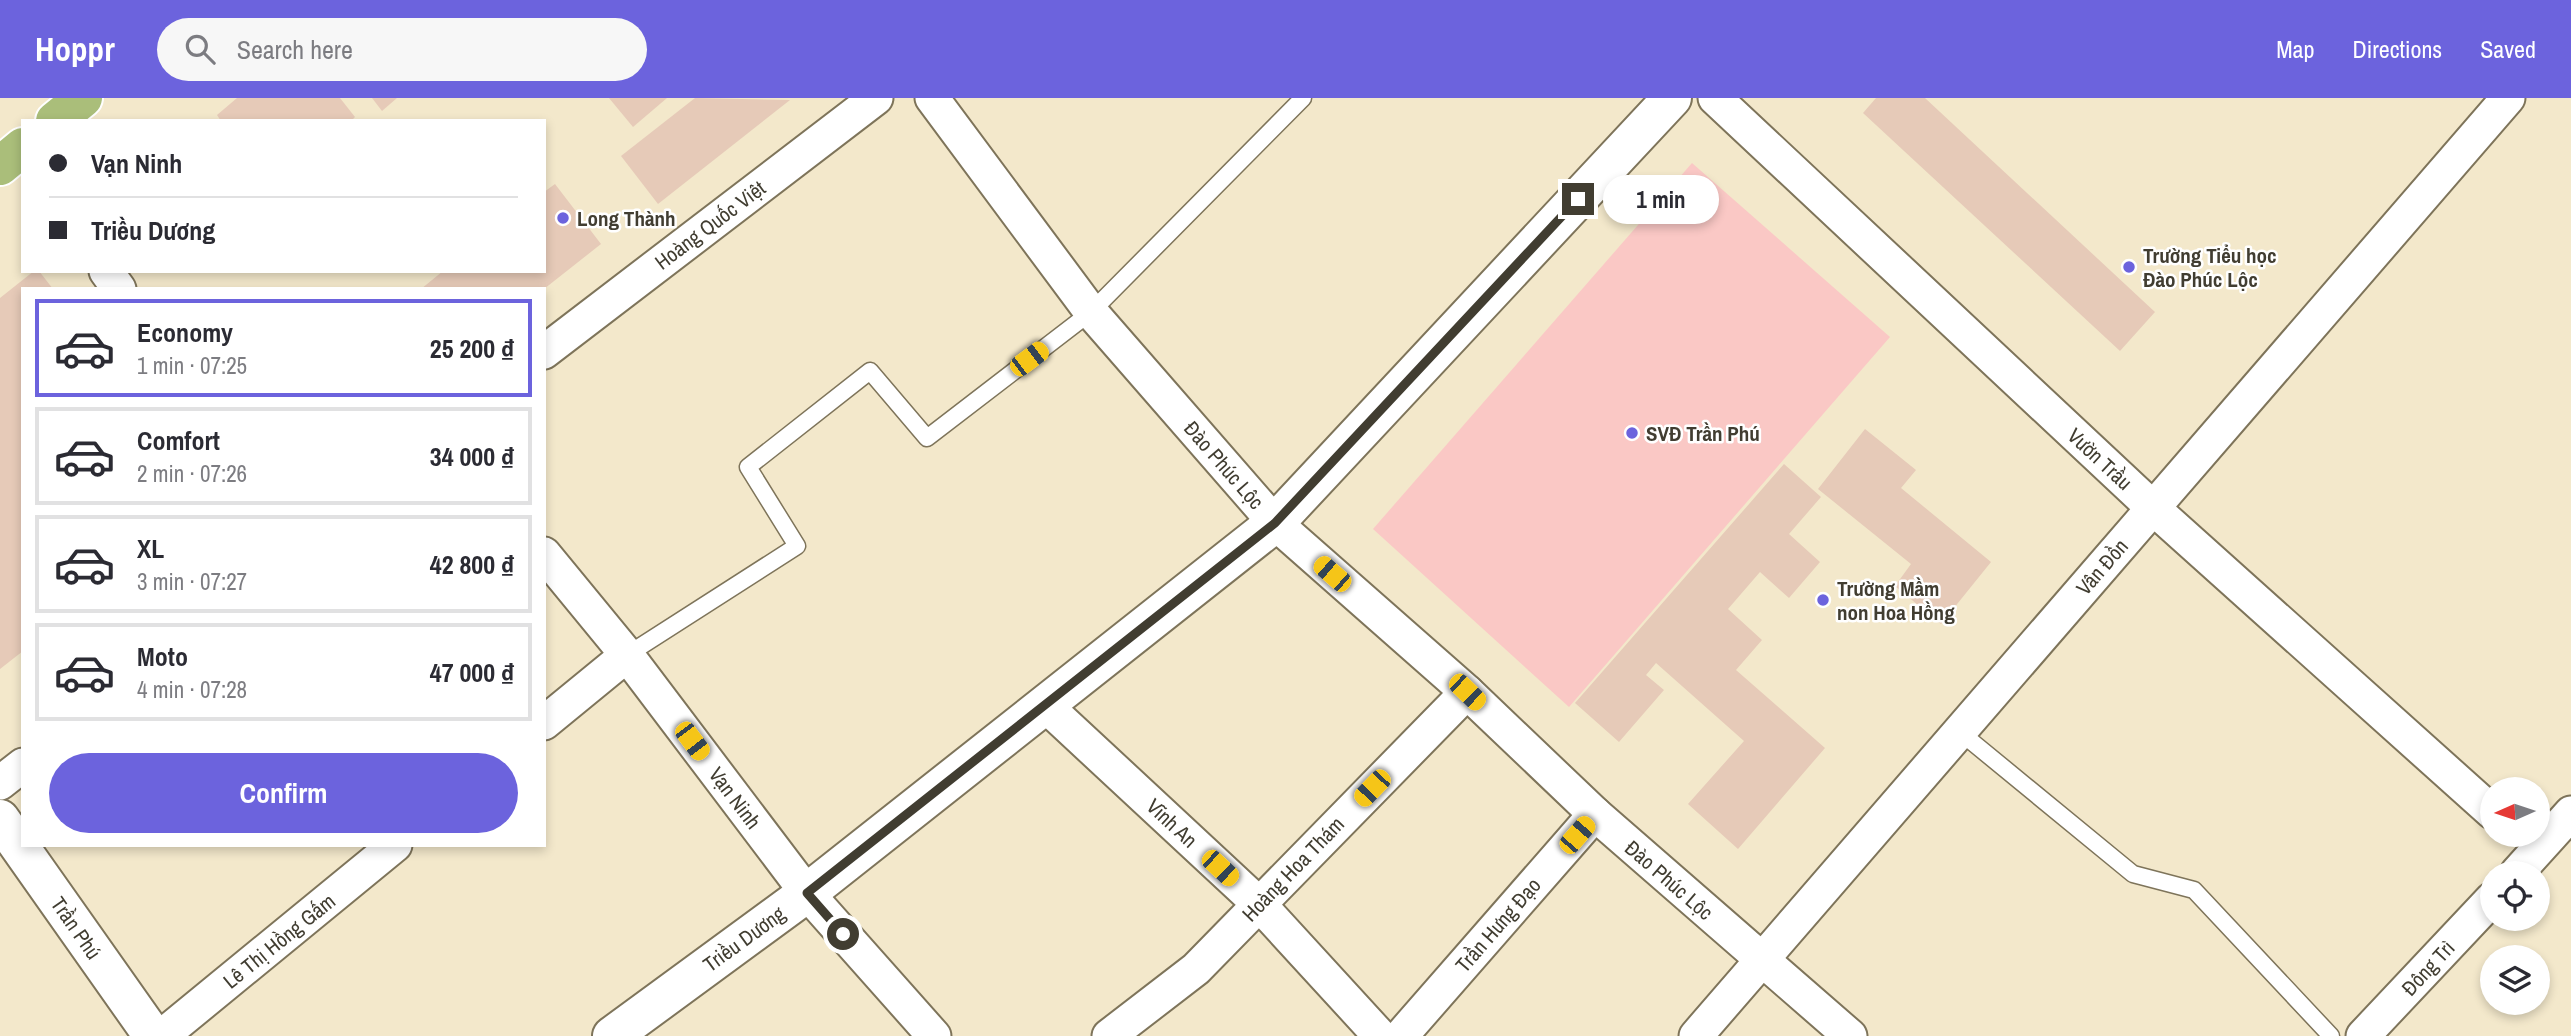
<!DOCTYPE html>
<meta charset="utf-8">
<style>
:root{--surface:#fff;--page:#f7f7f7;--text:#2b2b33;--muted:#7c7c81;--line:#e1e1e2;--accent:#6c63dd}
body{margin:0;font-family:"Archivo Narrow",sans-serif;background:var(--page);color:var(--text);height:100vh;display:flex;flex-direction:column;font-size:26px;white-space:nowrap}
*{box-sizing:border-box;margin:0}
p{font-size:23px;color:var(--muted)}
.icon{flex:none;width:38px;height:38px;fill:none;stroke:currentColor;stroke-width:2;stroke-linecap:round;stroke-linejoin:round}
.map{position:relative;flex:1;overflow:hidden}
.sheet{position:absolute;left:21px;top:189px;width:525px;height:560px;display:flex;flex-direction:column;background:var(--surface);border-radius:0px;box-shadow:0 4px 10px #0003}
.sheet>*{flex:none}
.banner{position:absolute;left:21px;top:21px;width:525px;height:154px;border-radius:0px;box-shadow:0 4px 10px #0003;display:grid;align-content:center;height:154px;padding:0 28px;background:var(--surface)}
.needle{width:46px;rotate:267deg}
.fabs{position:absolute;left:2480px;top:679px;display:grid;gap:14px}
.fabs a{display:grid;place-items:center;width:70px;height:70px;border-radius:50%;background:var(--surface);box-shadow:0 4px 10px #0003;font-size:35px}
.end{position:absolute;width:32px;height:32px;margin:-16px;border:9px solid #413d31;background:#fff;box-shadow:0 0 0 4px #fff}
.from{border-radius:50%}
.bubble{position:absolute;height:49px;border-radius:24px;background:var(--surface);box-shadow:0 4px 10px #0003;font-size:23px;font-weight:700;line-height:49px;text-align:center}
.car{position:absolute;width:21px;height:42px;margin:-21px -10px;border-radius:9px;box-shadow:0 0 5px 2px #0007;background:linear-gradient(#f5c518 24%,#345 0 40%,#f5c518 0 76%,#345 0 86%,#f5c518 0)}
.banner b{display:flex;align-items:center;gap:24px;height:66px;font-size:26px}
.banner b+b{border-top:2px solid var(--line)}
.banner i{width:18px;height:18px;background:var(--text)}
ul{padding:12px 0 0;list-style:none}
li{display:flex;align-items:center;gap:21px;height:98px;margin:0 14px 10px;padding:0 14px;border:4px solid var(--line);border-radius:0px}
li div{flex:1}
li b{display:block;font-size:26px}
li em{font-style:normal;font-weight:700}
li.on{border-color:var(--accent)}
li>.icon{width:63px;height:63px;stroke-width:1.5}
.cta{display:flex;gap:14px;margin-top:auto;padding:14px 28px}
.cta a{flex:1;height:80px;border-radius:42px;background:var(--accent);color:#fff;font-size:28px;font-weight:700;line-height:80px;text-align:center}
header{display:flex;align-items:center;gap:42px;box-sizing:border-box;height:98px;padding:0 35px;background:var(--accent);color:#fff}
header strong{font-size:33px}
nav{display:flex;gap:38px;margin-inline-start:auto;font-size:24px}
.search{width:490px;height:63px;background:var(--page);display:flex;align-items:center;gap:18px;box-sizing:border-box;padding:0 24px;border-radius:38px;color:var(--muted);font-size:26px}
.map>svg:first-child{display:block}
.green{fill:#fac8c5}
.building{fill:#e6cab8}
.lines{fill:none;stroke-linecap:round;stroke-linejoin:round}
.service-casing{stroke:#7e745a;stroke-width:19}
.minor-casing{stroke:#7e745a;stroke-width:37}
.tertiary-casing{stroke:#7e745a;stroke-width:42}
.trunk-casing{stroke:#fff;stroke-width:42}
.service{stroke:#fff;stroke-width:16}
.minor{stroke:#fff;stroke-width:33}
.tertiary{stroke:#fff;stroke-width:38}
.trunk{stroke:#aabe7a;stroke-width:38}
.route{stroke:#413d31;stroke-width:9}
.poi-dot{fill:#6c63dd;stroke:#fff;stroke-width:2.5}
.labels{text-anchor:middle;dominant-baseline:central;stroke-width:5;stroke-linejoin:round;paint-order:stroke}
.poi-label{font-size:21px;font-weight:bold;fill:#413d31;stroke:#fff;text-anchor:start}
.street-label{font-size:21px;fill:#413d31;stroke:#fff}
</style>
<header>
<strong>Hoppr</strong>
<div class="search"><svg class="icon" aria-label="search" viewBox="0 0 24 24"><circle cx="10" cy="10" r="6"/><path d="M15 15l6 6"/></svg>Search here</div>
<nav><a>Map</a><a>Directions</a><a>Saved</a></nav>
</header>
<div class="map">
<svg width="2571" height="938" viewBox="0 0 2571 938">
<rect width="100%" height="100%" fill="#f3e8cb"/>
<path class="green" d="M1692,65l198,174 -321,370 -196,-178z"/>
<g class="building">
<path d="M237,0h103l15,19 -4,4h-130l-4,-6z"/>
<path d="M372,0h25l-15,13z"/>
<path d="M609,0h58l-34,29z"/>
<path d="M695,0l95,2 -132,104 -37,-48z"/>
<path d="M1876,0h49l230,214 -35,39 -257,-238z"/>
<path d="M555,86l46,60 -57,45h-123l22,-18h101v-79z"/>
<path d="M34,173h5l14,18h-30v362l-23,18v-371z"/>
<path d="M1865,331l51,41 -15,18 90,74 -50,62 -46,-38 16,-22 -93,-75z"/>
<path d="M1784,366l37,33 -32,37 31,28 -31,36 -29,-26 -32,37 34,31 -26,30 89,78 -87,101 -50,-45 56,-63 -88,-78 -10,12 18,15 -45,52 -44,-39z"/>
</g>
<g class="lines">
<defs>
<g id="service">
<path d="M627,557l170,-109 -49,-79 122,-96 57,67 164,-126 212,-214"/>
<path d="M1960,634l173,142 61,16 137,146"/>
</g>
<g id="minor">
<path d="M932,0l159,214 184,211 192,169 128,122 255,222"/>
<path d="M1715,0l438,410 339,304"/>
<path d="M106,173l13,18"/>
<path d="M544,254l332,-254"/>
<path d="M544,456l83,101 180,238 127,143"/>
<path d="M1046,608l213,198 121,132"/>
<path d="M544,625l83,-68"/>
<path d="M0,685l23,-18"/>
<path d="M2517,775l54,-60"/>
<path d="M162,938l233,-191"/>
<path d="M1109,938l87,-67 271,-277"/>
<path d="M1401,938l194,-222"/>
<path d="M1696,938l812,-938"/>
<path d="M2363,938l129,-137"/>
</g>
<g id="tertiary">
<path d="M0,721l153,217"/>
<path d="M612,938l195,-143 468,-370 397,-425"/>
</g>
<g id="trunk">
<path d="M55,23l28,-23"/>
<path d="M0,68l23,-19"/>
</g>
</defs>
<use href="#service" class="service-casing"/>
<use href="#minor" class="minor-casing"/>
<use href="#tertiary" class="tertiary-casing"/>
<use href="#trunk" class="trunk-casing"/>
<use href="#service" class="service"/>
<use href="#minor" class="minor"/>
<use href="#tertiary" class="tertiary"/>
<use href="#trunk" class="trunk"/>
</g>
<g class="lines">
<path class="route" d="M843,836l-36,-41 468,-370 303,-324"/>
</g>
<g class="poi-dot">
<circle cx="563" cy="120" r="7"/>
<circle cx="2129" cy="169" r="7"/>
<circle cx="1632" cy="335" r="7"/>
<circle cx="1823" cy="502" r="7"/>
</g>
<g class="labels">
<g class="poi-label">
<text x="577" y="120">Long Thành</text>
<text x="2143" y="157">Trường Tiểu học<tspan x="2143" dy="24">Đào Phúc Lộc</tspan></text>
<text x="1646" y="335">SVĐ Trần Phú</text>
<text x="1837" y="490">Trường Mầm<tspan x="1837" dy="24">non Hoa Hồng</tspan></text>
</g>
<g class="street-label">
<text transform="translate(710 127) rotate(-37)">Hoàng Quốc Việt</text>
<text transform="translate(2100 361) rotate(43)">Vườn Trầu</text>
<text transform="translate(1224 367) rotate(49)">Đào Phúc Lộc</text>
<text transform="translate(2102 469) rotate(-49)">Vân Đồn</text>
<text transform="translate(735 700) rotate(53)">Vạn Ninh</text>
<text transform="translate(1172 725) rotate(43)">Vĩnh An</text>
<text transform="translate(1293 771) rotate(-46)">Hoàng Hoa Thám</text>
<text transform="translate(1669 782) rotate(41)">Đào Phúc Lộc</text>
<text transform="translate(1498 827) rotate(-49)">Trần Hưng Đạo</text>
<text transform="translate(76 830) rotate(55)">Trần Phú</text>
<text transform="translate(744 841) rotate(-36)">Triều Dương</text>
<text transform="translate(279 843) rotate(-39)">Lê Thị Hồng Gấm</text>
<text transform="translate(2428 870) rotate(-47)">Đông Trì</text>
</g>
</g>
</svg>
<div class="fabs">
<a><svg class="needle" viewBox="-14 -14 28 28"><path d="M0-13l5 13h-10z" fill="#e53935"/><path d="M0 13l5-13h-10z" fill="#7c7c81"/></svg></a>
<a><svg class="icon" aria-label="locate" viewBox="0 0 24 24"><circle cx="12" cy="12" r="6"/><path d="M12 2v4M12 18v4M2 12h4M18 12h4"/></svg></a>
<a><svg class="icon" aria-label="layers" viewBox="0 0 24 24"><path d="M12 4l9 5-9 5-9-5zM3 14l9 5 9-5"/></svg></a>
</div>
<i class="end from" style="left:843px;top:836px"></i>
<i class="end" style="left:1578px;top:101px"></i>
<div class="bubble" style="left:1603px;top:77px;width:116px">1 min</div>
<i class="car" style="left:1029px;top:261px;rotate:53deg"></i>
<i class="car" style="left:1332px;top:476px;rotate:311deg"></i>
<i class="car" style="left:1467px;top:594px;rotate:134deg"></i>
<i class="car" style="left:692px;top:643px;rotate:143deg"></i>
<i class="car" style="left:1372px;top:690px;rotate:224deg"></i>
<i class="car" style="left:1577px;top:737px;rotate:41deg"></i>
<i class="car" style="left:1220px;top:770px;rotate:133deg"></i>
<div class="banner">
<b><i class="from"></i>Vạn Ninh</b>
<b><i></i>Triều Dương</b>
</div>
<section class="sheet">
<ul>
<li class="on"><svg class="icon" aria-label="car" viewBox="0 0 24 24"><path d="M5 17H2v-5l4-1 3-4h7l3 4 3 1v5h-3M9 17h6M6 11h13"/><circle cx="7" cy="17" r="2"/><circle cx="17" cy="17" r="2"/></svg><div><b>Economy</b><p>1 min · 07:25</p></div><em>25 200 ₫</em></li>
<li><svg class="icon" aria-label="car" viewBox="0 0 24 24"><path d="M5 17H2v-5l4-1 3-4h7l3 4 3 1v5h-3M9 17h6M6 11h13"/><circle cx="7" cy="17" r="2"/><circle cx="17" cy="17" r="2"/></svg><div><b>Comfort</b><p>2 min · 07:26</p></div><em>34 000 ₫</em></li>
<li><svg class="icon" aria-label="car" viewBox="0 0 24 24"><path d="M5 17H2v-5l4-1 3-4h7l3 4 3 1v5h-3M9 17h6M6 11h13"/><circle cx="7" cy="17" r="2"/><circle cx="17" cy="17" r="2"/></svg><div><b>XL</b><p>3 min · 07:27</p></div><em>42 800 ₫</em></li>
<li><svg class="icon" aria-label="car" viewBox="0 0 24 24"><path d="M5 17H2v-5l4-1 3-4h7l3 4 3 1v5h-3M9 17h6M6 11h13"/><circle cx="7" cy="17" r="2"/><circle cx="17" cy="17" r="2"/></svg><div><b>Moto</b><p>4 min · 07:28</p></div><em>47 000 ₫</em></li>
</ul>
<div class="cta"><a>Confirm</a></div>
</section>
</div>
